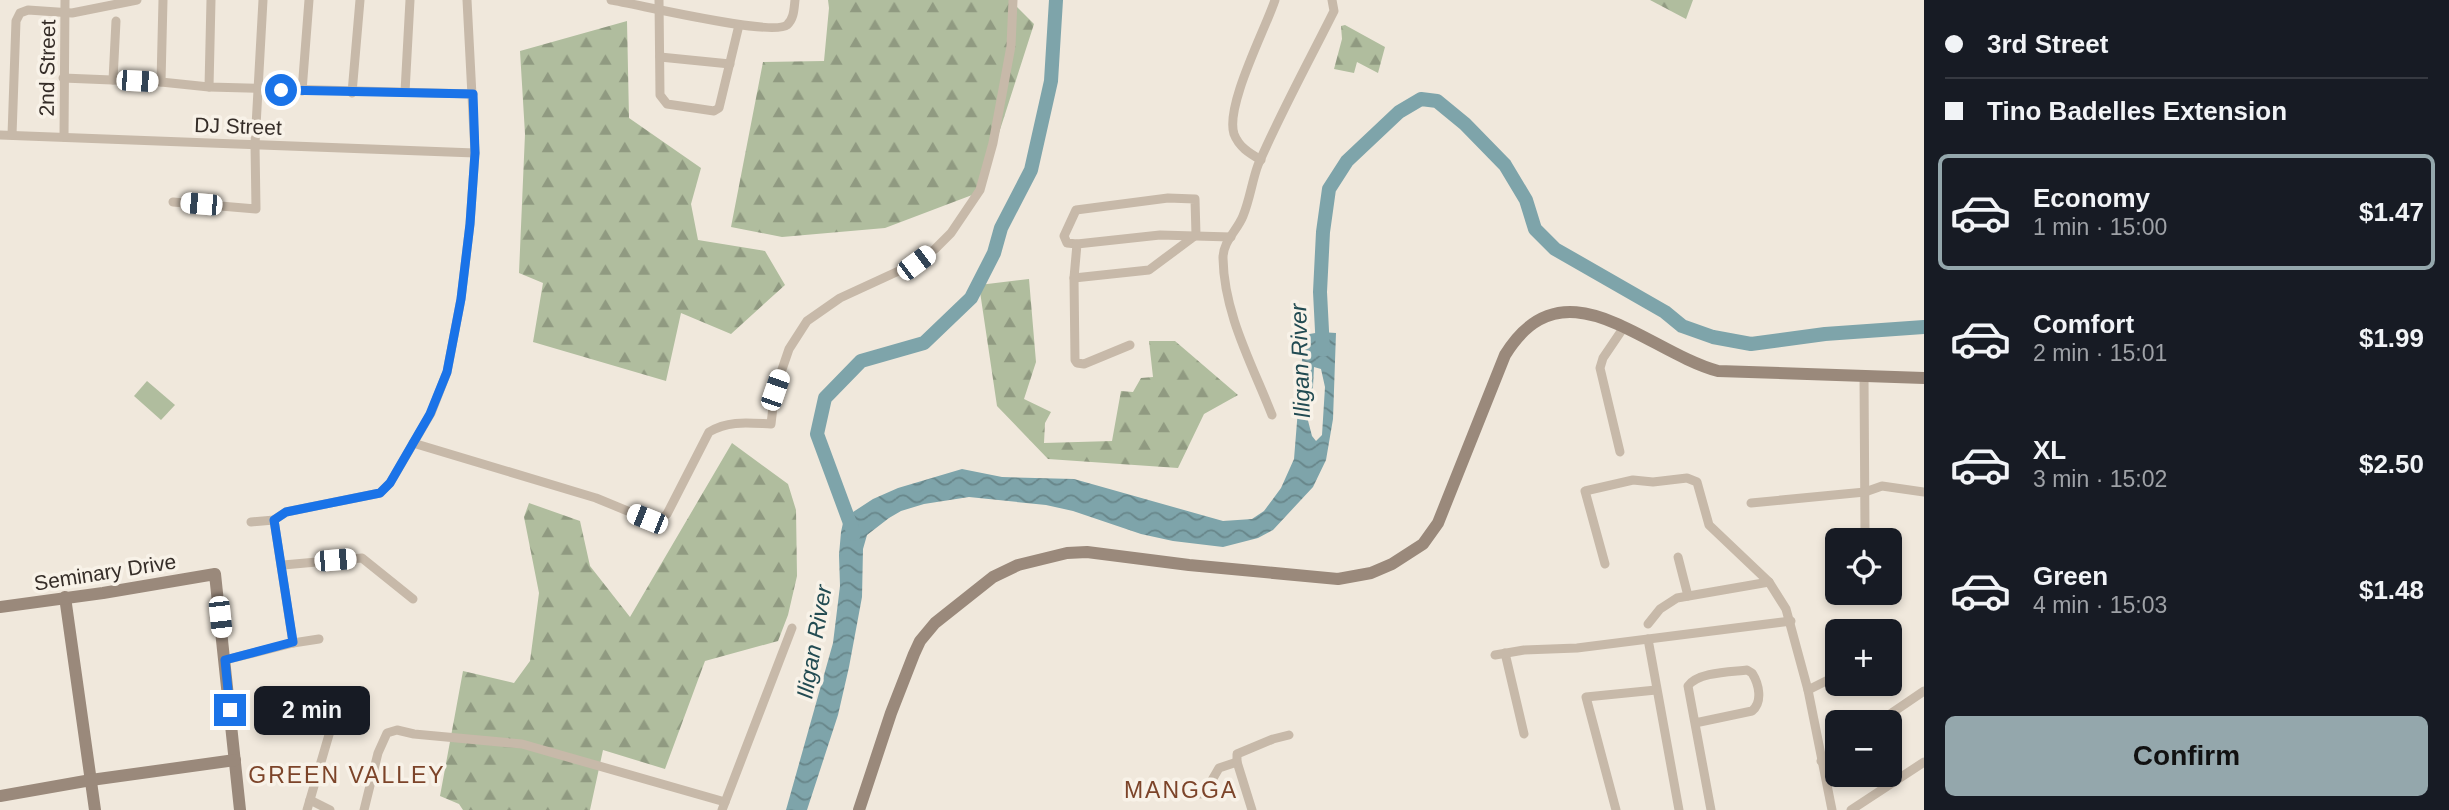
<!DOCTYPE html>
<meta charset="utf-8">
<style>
:root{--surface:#171b24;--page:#242831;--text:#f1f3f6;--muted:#9ea1a6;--line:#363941;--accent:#94a7ac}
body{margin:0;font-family:Arial,sans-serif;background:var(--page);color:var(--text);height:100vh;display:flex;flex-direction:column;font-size:26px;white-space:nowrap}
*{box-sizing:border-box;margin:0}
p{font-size:23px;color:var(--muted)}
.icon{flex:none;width:38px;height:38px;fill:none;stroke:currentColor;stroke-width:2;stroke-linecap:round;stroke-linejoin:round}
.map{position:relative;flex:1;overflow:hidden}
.drawer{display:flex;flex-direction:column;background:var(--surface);width:525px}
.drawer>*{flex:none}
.hud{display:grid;align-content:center;height:154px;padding:0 21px;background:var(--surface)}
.fabs{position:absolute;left:1825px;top:528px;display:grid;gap:14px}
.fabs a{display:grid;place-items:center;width:77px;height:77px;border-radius:10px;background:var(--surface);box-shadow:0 4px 10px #0003;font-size:35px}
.end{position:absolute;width:32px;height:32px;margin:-16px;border:9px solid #1a73e8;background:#fff;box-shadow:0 0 0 4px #fff}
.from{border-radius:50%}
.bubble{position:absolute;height:49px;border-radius:10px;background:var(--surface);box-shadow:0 4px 10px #0003;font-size:23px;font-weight:700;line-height:49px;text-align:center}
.car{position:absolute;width:21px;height:42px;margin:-21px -10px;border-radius:9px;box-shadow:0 0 5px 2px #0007;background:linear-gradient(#fff 24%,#345 0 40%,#fff 0 76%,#345 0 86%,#fff 0)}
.hud b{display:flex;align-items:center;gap:24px;height:66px;font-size:26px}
.hud b+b{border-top:2px solid var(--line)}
.hud i{width:18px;height:18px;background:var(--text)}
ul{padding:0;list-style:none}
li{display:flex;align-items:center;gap:21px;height:116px;margin:0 14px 10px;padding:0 7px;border:4px solid transparent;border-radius:10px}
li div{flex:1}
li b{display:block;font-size:26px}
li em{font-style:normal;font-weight:700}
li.current{border-color:var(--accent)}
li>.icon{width:63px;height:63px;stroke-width:1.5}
.cta{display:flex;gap:14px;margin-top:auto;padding:14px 21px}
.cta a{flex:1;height:80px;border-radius:10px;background:var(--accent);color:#111;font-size:28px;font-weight:700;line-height:80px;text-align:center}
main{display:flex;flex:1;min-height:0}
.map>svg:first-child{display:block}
.forest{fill:url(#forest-firs)}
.park{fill:#b0bd9e}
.water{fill:url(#water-waves);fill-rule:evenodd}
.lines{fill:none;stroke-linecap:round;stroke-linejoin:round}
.river{stroke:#7ea4aa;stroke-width:14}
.street{stroke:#c7b9a9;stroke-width:9}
.secondary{stroke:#9a897b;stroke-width:12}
.route{stroke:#1a73e8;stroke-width:9}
.labels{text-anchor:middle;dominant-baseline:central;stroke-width:7;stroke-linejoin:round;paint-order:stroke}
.street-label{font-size:21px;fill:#352d28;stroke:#f8f2e8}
.water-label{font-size:23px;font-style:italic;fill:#224b52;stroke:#f8f2e8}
.neighbourhood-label{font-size:23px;letter-spacing:2px;fill:#7c4429;stroke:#f8f2e8}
</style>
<main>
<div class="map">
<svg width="1924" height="810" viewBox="0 0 1924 810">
<defs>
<pattern id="forest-firs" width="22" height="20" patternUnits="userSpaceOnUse" patternTransform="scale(1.75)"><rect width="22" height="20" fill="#b0bd9e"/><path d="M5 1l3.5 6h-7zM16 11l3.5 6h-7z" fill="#909a81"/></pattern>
<pattern id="water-waves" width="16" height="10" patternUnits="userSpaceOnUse" patternTransform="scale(1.75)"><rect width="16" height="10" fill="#7ea4aa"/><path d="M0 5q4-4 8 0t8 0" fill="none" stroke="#68868a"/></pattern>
</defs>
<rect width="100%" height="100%" fill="#f0e8dc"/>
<g class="forest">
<path d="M828,0h182l24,24 -54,168 -95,36 -103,9 -51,-10 32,-165 61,-1 5,-53z"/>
<path d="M1650,0h43l-7,19z"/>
<path d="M627,21l2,97 72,50 -10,36 7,36 67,11 20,34 -54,49 -50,-21 -15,68 -133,-39 10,-59 -24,-10 6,-139 -5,-83z"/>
<path d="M1345,25l40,22 -7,26 -21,-11 -3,11 -20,-4 8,-30 -1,-13z"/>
<path d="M1029,279l7,83 -12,37 27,13 -6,11 -1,20 68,-2 9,-50 12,1 8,-14 12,-1 -4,-36h26l63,54 -34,19 -26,54 -130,-9 -51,-53 -18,-121z"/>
<path d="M732,443l56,41 8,26 1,66 -9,39 -10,26 -73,20 -40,108 -62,-19 -13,60h-127l-4,-6 -19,-8 23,-125 51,12 16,-22 9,-68 -15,-76 5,-14 51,18 10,45 40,51z"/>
</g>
<path class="park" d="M147,381l28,24 -14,15 -27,-24z"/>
<path class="water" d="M1321,332l15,1 -3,86 -7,41 -13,27 -40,43 -15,8 -35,9 -50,-6 -32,-7 -68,-23 -27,-6 -77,-8 -45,7 -23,7 -12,7 -22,17 -4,14 -1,48 -13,70 -11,48 -31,95h-21l47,-167 7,-57 -1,-31 2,-23 2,-9 7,-9 23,-15 25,-11 64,-19 40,8 72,2 149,42 29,-2 12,-8 17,-23 13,-29 10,-124zM1314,367l7,2 4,18 -3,48 -6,6 -4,-5 -7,-27 8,-22z"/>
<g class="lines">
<g class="river">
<path d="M1323,350l-3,-58 3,-60 6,-43 18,-28 52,-49 22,-13 16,2 28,23 40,41 21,35 9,29 20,20 110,63 17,14 31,11 38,7 74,-10 99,-7"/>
<path d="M854,534l-37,-100 8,-36 36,-37 63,-18 47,-45 23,-45 7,-25 30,-58 20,-89 5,-81"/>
</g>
<g class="street">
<path d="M611,0c26,4 161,37 176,25 7,-6 7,-16 8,-25"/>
<path d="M659,0l1,95 7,9 47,7 5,-3 20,-83"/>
<path d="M660,57l70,7"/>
<path d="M63,78l98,4 48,5 264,7"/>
<path d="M113,80l3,-59"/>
<path d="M161,82l2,-82"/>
<path d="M209,87l2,-87"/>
<path d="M302,91l7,-91"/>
<path d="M405,92l5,-92"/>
<path d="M352,93l8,-93"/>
<path d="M0,135l475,18"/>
<path d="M12,135l4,-114 4,-8 8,-3 44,3 65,-13"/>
<path d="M64,137l1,-137"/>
<path d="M1261,160c-12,-7 -22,-13 -27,-26 -9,-28 31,-104 41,-134"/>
<path d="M173,202l83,7 -1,-65 8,-144"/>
<path d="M1074,278l75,-8 47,-35 -1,-36 -27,-1 -92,12 -12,26 3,7 10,1"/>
<path d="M1130,345l-46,19 -7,-1 -2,-3 -1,-82 3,-34 83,-9 71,2"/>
<path d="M1864,375l1,158"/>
<path d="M1272,415c-20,-51 -48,-101 -49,-157 0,-17 14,-27 20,-42 7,-17 9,-35 15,-51 23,-53 50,-102 76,-154l-2,-11"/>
<path d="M413,443l183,55 51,21 15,-1 5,-4 42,-82c20,-12 40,-9 62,-8l4,-34 14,-41 18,-28 33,-23 76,-35 19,-14 16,-16 29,-43 13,-47 18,-97 2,-46"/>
<path d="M1620,452l-20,-84 3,-10 21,-31"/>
<path d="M1751,503l114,-11 17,-6 42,6"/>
<path d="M274,520l19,123"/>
<path d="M251,522l23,-2 12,-8 94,-19 10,-10 41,-70 16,-41 14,-73 9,-75 5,-71 -8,-153"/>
<path d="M1678,557l10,39"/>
<path d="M1605,564l-20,-73 48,-11 20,2 34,-4 10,4 12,43 60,57 17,27 22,81 24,120"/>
<path d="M283,565l79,-7 51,41"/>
<path d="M1648,624l12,-15 17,-11 92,-16"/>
<path d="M1648,639l31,171"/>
<path d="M1505,653l19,81"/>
<path d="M1495,655l29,-5 53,-2 214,-27"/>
<path d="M225,660l68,-17 26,-4"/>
<path d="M1808,690l30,-15"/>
<path d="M1695,723l57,-12c11,-9 7,-27 0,-38l-5,-3c-17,2 -49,2 -59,16l23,124"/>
<path d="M1877,723l47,-32"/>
<path d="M1821,761l17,-11"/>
<path d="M1201,794l7,-7 11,-19 18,-6"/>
<path d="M310,800l20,10"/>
<path d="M307,810l33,-113"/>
<path d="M364,810l14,-57 9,-20 10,-3 17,4 108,10 203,58"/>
<path d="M722,810l70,-182"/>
<path d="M1252,810l-15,-48v-8l36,-15 16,-4"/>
<path d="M1616,810l-30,-113 70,-7"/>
<path d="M1851,810l73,-48"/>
</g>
<g class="secondary">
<path d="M65,597l30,213"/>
<path d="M0,607l103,-14 112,-19 25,236"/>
<path d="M0,796l91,-16 144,-20"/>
<path d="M859,810l32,-97 23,-59 6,-13 15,-18 58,-46 25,-12 49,-12 20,-1 102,13 149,14 33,-6 21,-9 31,-20 15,-21 67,-168c59,-96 140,-4 213,16l206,7"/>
</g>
</g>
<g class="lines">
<path class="route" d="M230,710l-5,-50 68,-18 -19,-122 12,-8 94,-19 10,-10 40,-69 17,-42 14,-73 9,-75 5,-71 -2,-59 -192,-4"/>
</g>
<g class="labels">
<g class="street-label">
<text transform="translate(47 68) rotate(-89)">2nd Street</text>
<text transform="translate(238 126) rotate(2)">DJ Street</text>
<text transform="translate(105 572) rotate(-9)">Seminary Drive</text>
</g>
<g class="water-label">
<text transform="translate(1300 361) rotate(-92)">Iligan River</text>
<text transform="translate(814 642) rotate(-80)">Iligan River</text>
</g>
<g class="neighbourhood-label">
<text x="347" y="775">GREEN VALLEY</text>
<text x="1181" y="790">MANGGA</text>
</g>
</g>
</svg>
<div class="fabs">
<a><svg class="icon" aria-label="locate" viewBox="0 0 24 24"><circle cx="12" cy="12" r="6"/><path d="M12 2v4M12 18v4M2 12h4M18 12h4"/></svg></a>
<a>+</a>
<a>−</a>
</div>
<i class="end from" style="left:281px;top:90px"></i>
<i class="end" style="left:230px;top:710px"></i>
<div class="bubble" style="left:254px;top:686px;width:116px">2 min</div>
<i class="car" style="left:137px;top:81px;rotate:93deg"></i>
<i class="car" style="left:201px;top:204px;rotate:275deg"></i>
<i class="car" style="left:916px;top:263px;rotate:53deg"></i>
<i class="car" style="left:775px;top:390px;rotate:19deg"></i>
<i class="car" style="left:647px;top:519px;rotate:292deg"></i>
<i class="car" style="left:335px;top:560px;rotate:85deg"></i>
<i class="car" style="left:220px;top:617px;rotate:174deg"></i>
</div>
<section class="drawer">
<div class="hud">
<b><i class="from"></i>3rd Street</b>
<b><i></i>Tino Badelles Extension</b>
</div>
<ul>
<li class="current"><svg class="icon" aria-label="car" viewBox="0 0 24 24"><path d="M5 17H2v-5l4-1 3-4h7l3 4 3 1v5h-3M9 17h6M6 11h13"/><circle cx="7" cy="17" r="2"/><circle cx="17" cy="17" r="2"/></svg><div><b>Economy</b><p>1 min · 15:00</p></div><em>$1.47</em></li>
<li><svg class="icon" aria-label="car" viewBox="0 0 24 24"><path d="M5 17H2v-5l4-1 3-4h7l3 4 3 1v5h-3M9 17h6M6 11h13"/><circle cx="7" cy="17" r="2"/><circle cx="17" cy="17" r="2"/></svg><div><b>Comfort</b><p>2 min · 15:01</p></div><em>$1.99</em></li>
<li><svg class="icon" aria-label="car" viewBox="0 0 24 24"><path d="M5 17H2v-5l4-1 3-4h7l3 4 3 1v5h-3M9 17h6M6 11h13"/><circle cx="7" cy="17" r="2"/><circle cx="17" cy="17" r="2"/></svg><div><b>XL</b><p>3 min · 15:02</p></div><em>$2.50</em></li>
<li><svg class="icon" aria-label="car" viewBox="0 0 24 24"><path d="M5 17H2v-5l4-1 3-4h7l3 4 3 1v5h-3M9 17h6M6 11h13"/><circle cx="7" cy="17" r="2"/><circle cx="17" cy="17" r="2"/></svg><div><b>Green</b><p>4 min · 15:03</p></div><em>$1.48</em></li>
</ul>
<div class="cta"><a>Confirm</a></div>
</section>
</main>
